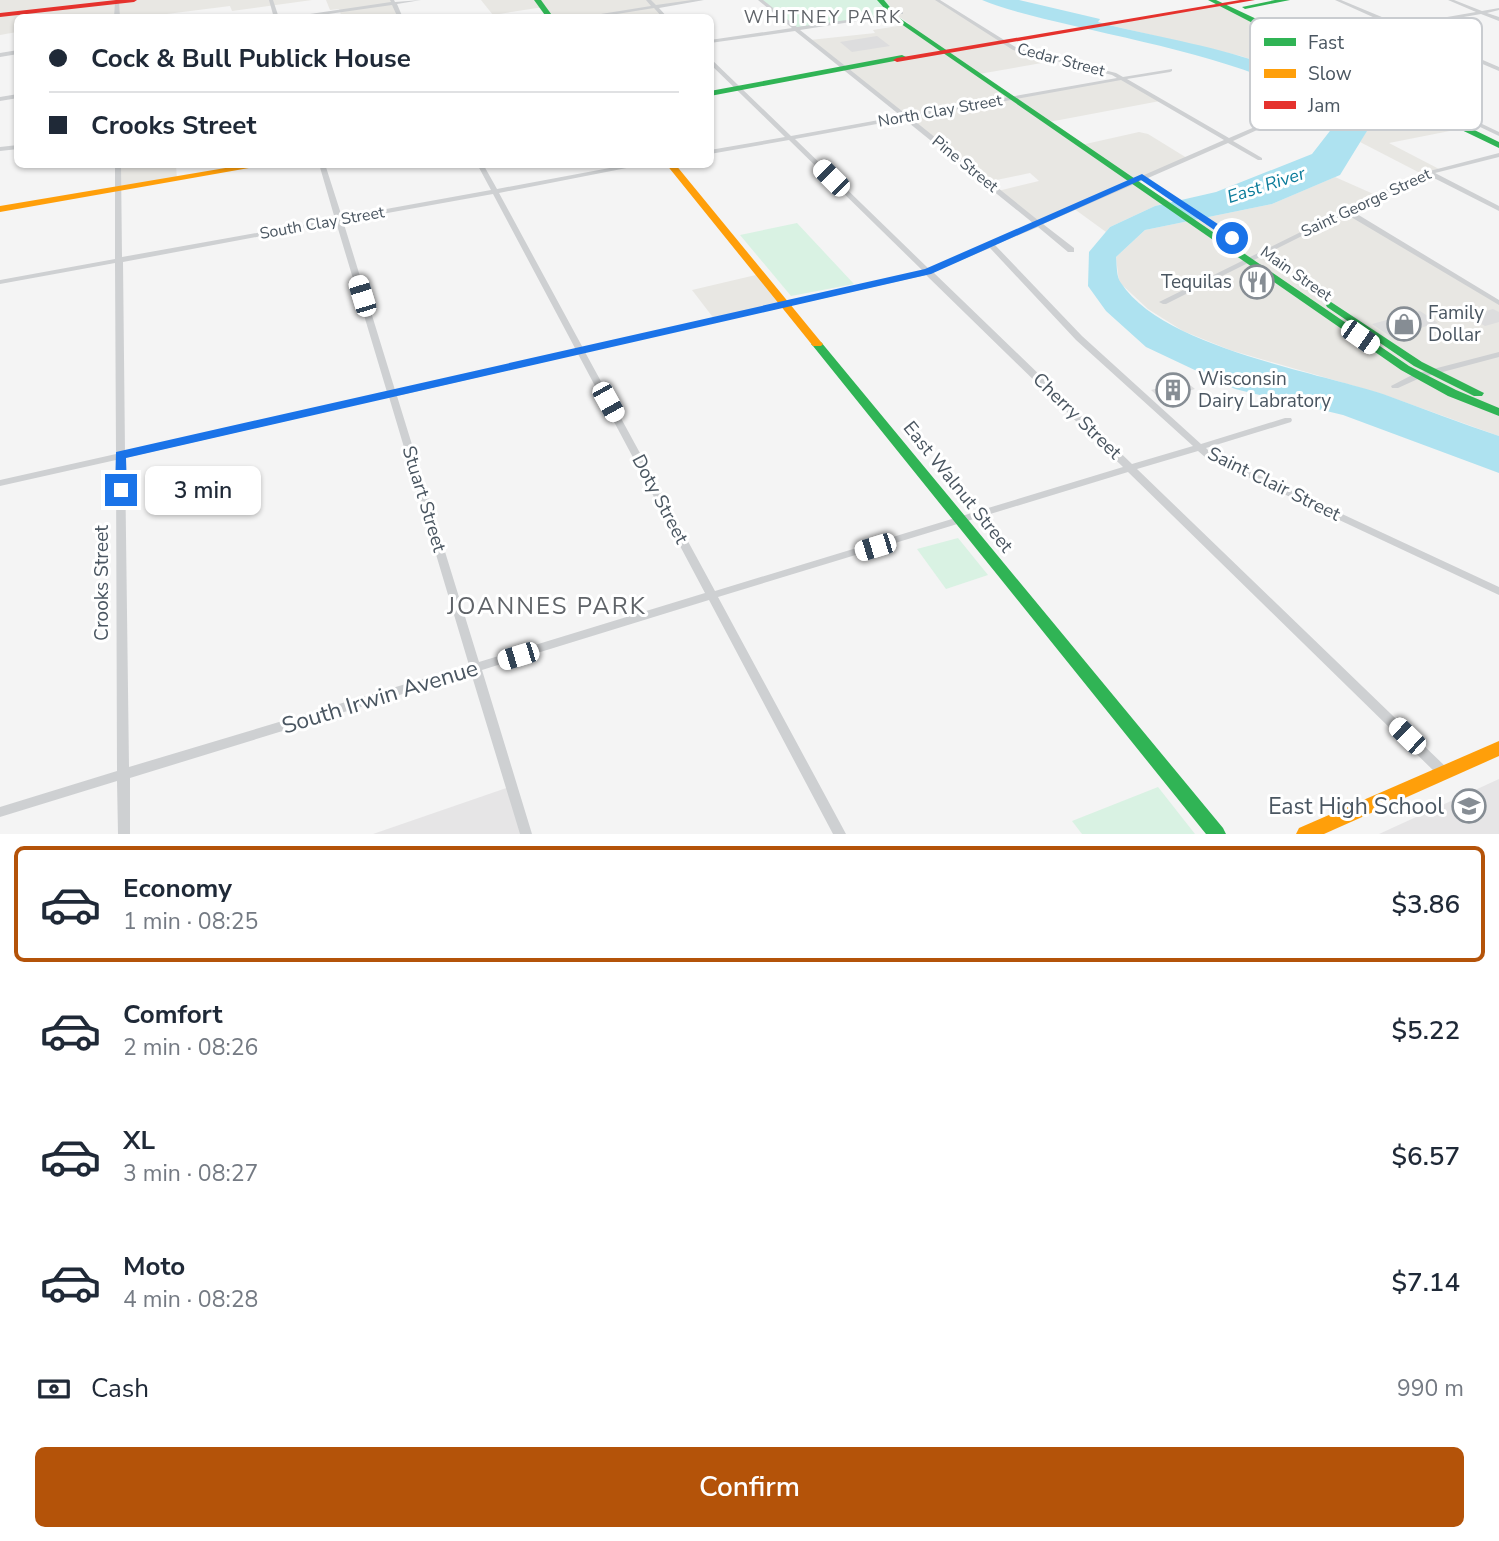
<!DOCTYPE html>
<meta charset="utf-8">
<style>
:root{--surface:#fff;--page:#f6f6f7;--text:#1f2937;--muted:#747a83;--line:#e0e1e3;--accent:#b45309}
body{margin:0;font-family:"Nunito Sans",sans-serif;background:var(--page);color:var(--text);height:100vh;display:flex;flex-direction:column;font-size:26px;white-space:nowrap}
*{box-sizing:border-box;margin:0}
p{font-size:23px;color:var(--muted)}
.icon{flex:none;width:38px;height:38px;fill:none;stroke:currentColor;stroke-width:2;stroke-linecap:round;stroke-linejoin:round}
.map{position:relative;height:834px;overflow:hidden}
.details{display:flex;flex-direction:column;background:var(--surface);flex:1}
.details>*{flex:none}
.hud{position:absolute;left:14px;top:14px;width:700px;height:154px;border-radius:10px;box-shadow:0 2px 5px #0004;display:grid;align-content:center;height:154px;padding:0 35px;background:var(--surface)}
.end{position:absolute;width:32px;height:32px;margin:-16px;border:9px solid #1a73e8;background:#fff;box-shadow:0 0 0 4px #fff}
.from{border-radius:50%}
.bubble{position:absolute;height:49px;border-radius:10px;background:var(--surface);box-shadow:0 2px 5px #0004;font-size:23px;font-weight:600;line-height:49px;text-align:center}
.car{position:absolute;width:21px;height:42px;margin:-21px -10px;border-radius:9px;box-shadow:0 0 5px 2px #0007;background:linear-gradient(#fff 24%,#345 0 40%,#fff 0 76%,#345 0 86%,#fff 0)}
.hud b{display:flex;align-items:center;gap:24px;height:66px;font-size:26px}
.hud b+b{border-top:2px solid var(--line)}
.hud i{width:18px;height:18px;background:var(--text)}
ul{padding:12px 0 0;list-style:none}
li{display:flex;align-items:center;gap:21px;height:116px;margin:0 14px 10px;padding:0 21px;border:4px solid transparent;border-radius:10px}
li div{flex:1}
li b{display:block;font-size:26px}
li em{font-style:normal;font-weight:600}
li.on{border-color:var(--accent)}
li>.icon{width:63px;height:63px;stroke-width:1.5}
.pay{display:flex;align-items:center;gap:18px;height:77px;padding:0 35px;font-size:26px}
.pay p{margin-inline-start:auto}
.action{display:flex;gap:14px;margin-top:auto;padding:14px 35px}
.action a{flex:1;height:80px;border-radius:10px;background:var(--accent);color:#fff;font-size:28px;font-weight:600;line-height:80px;text-align:center}
.map>svg:first-child{display:block}
.commercial{fill:#e8e7e3}
.education{fill:#e6e5e6}
.green{fill:#d9f2e3}
.water{fill:#aee2f0}
.building{fill:#ddddde}
.lines{fill:none;stroke-linecap:round;stroke-linejoin:round}
.street{fill:#ced0d2;fill-rule:evenodd}
.fast{fill:#30b455;fill-rule:evenodd}
.slow{fill:#ff9f0a;fill-rule:evenodd}
.jam{fill:#e5322d;fill-rule:evenodd}
.route{fill:#1a73e8}
.labels{text-anchor:middle;dominant-baseline:central;stroke-width:6;stroke-linejoin:round;paint-order:stroke}
.far-street-label{font-size:16px;fill:#4a5661;stroke:#fff}
.far-neighbourhood-label{font-size:18px;letter-spacing:2px;fill:#5f6368;stroke:#fff}
.far-water-label{font-size:18px;font-style:italic;fill:#0c7c9b;stroke:#fff}
.poi-label{font-size:19px;fill:#4a5661;stroke:#fff;text-anchor:start}
.street-label{font-size:19px;fill:#4a5661;stroke:#fff}
.near-street-label{font-size:23px;fill:#4a5661;stroke:#fff}
.near-poi-label{font-size:23px;fill:#4a5661;stroke:#fff;text-anchor:end}
.near-neighbourhood-label{font-size:24px;letter-spacing:2px;fill:#5f6368;stroke:#fff}
.key{fill:#fff;stroke:#c9ccd0;stroke-width:2}
.key-label{font-size:19px;fill:#4a5661}
</style>
<div class="map">
<svg width="1499" height="834" viewBox="0 0 1499 834">
<rect width="100%" height="100%" fill="#f4f4f4"/>
<g class="commercial">
<path d="M0,0h312l-80,11 -2,-5 -95,12h-117l-1,14 -17,3z"/>
<path d="M326,0h66l9,17h-59l-3,-8 -9,1z"/>
<path d="M481,0h221l-46,7 10,11 -115,-1 -8,-9h-6l-44,7z"/>
<path d="M886,0h51l78,49 44,11 -80,14 34,23 108,-19 39,23 -111,21 32,23 58,-13 9,2 39,24 -54,23 38,21 -16,4 -45,21 -4,5 -33,-24 -35,15 -40,-32 41,-10 -9,-8 -43,9 -177,-142 65,-7 -2,-3 37,-6 -15,-10z"/>
<path d="M1222,5l101,54 142,69 -76,15 52,27 -19,4 -62,-32 7,-12 -80,-58 -46,-16 -132,-31z"/>
<path d="M118,165h58l1,14 -59,10z"/>
<path d="M1335,177l43,19 -31,15 152,92v133l-117,-42 -152,-44 -47,-19 -35,-22 -29,-27 -3,-25 29,-27 127,-26z"/>
<path d="M760,274l24,30 -69,16 -23,-30z"/>
</g>
<g class="education">
<path d="M1499,779v55h-120z"/>
<path d="M512,786l14,48h-153z"/>
</g>
<g class="green">
<path d="M761,0h125l9,14 -99,15z"/>
<path d="M797,223l57,61 -63,12 -51,-61z"/>
<path d="M958,538l30,37 -42,14 -29,-40z"/>
<path d="M1158,787l37,47h-113l-10,-13z"/>
</g>
<path class="water" d="M982,0h37l81,19 -2,3 11,3c72,18 151,27 214,67 16,10 30,26 44,39l-27,44 -68,29 -127,26 -29,27c1,8 0,20 5,26 42,64 192,88 262,111 39,14 77,29 116,42v37l-156,-58 -108,-26 -89,-42 -40,-36 -18,-25 1,-34 21,-25 45,-21 61,-14 96,-38 21,-27c-31,-70 -277,-95 -351,-127z"/>
<g class="building">
<path d="M877,36l13,10 -38,6 -12,-10z"/>
<path d="M1493,309l6,3v10l-14,4 -17,-10z"/>
<path d="M1420,311l18,12 -48,13 -18,-12z"/>
<path d="M1185,381l10,8 -34,10 -10,-9z"/>
</g>
<g class="lines">
<g class="street">
<path d="M269,0h4l6,18h-5z"/>
<path d="M390,0h4l1,2 26,-2 -24,4 6,14h-5l-6,-13 -92,13h-17l108,-16z"/>
<path d="M646,0h5l5,5 36,-5h12l-45,8 9,10h-5l-9,-10 -62,10h-16l75,-12z"/>
<path d="M758,0h5l34,27 106,-15v2h-2l-101,16 107,85 210,-37 -5,-3 -99,-25 -78,-50h5l77,48 99,25 7,4 49,-8v2l-2,1 -43,7 102,59 35,-15h4v2l-35,16 29,17v2h-4l-30,-17 -185,81 31,24v4h-6l-30,-25 -43,18 87,91 119,108 84,-26h6l1,2 -1,2 -85,26 5,5 288,134v8l-294,-138 -7,-6 -61,18 310,299 2,4 -2,4 -4,1 -4,-1 -311,-304 -410,125 128,237h-13l-124,-234 -227,70 50,164h-12l-49,-161 -341,105v56h-12l-1,-53 -117,36v-10l117,-36 -1,-311 -116,26v-6l116,-26 -1,-191 -115,21v-4l115,-21v-95h6l1,93 213,-38 -16,-55h6l17,53 149,-27 -14,-26h6l14,25 134,-25h16l-148,29 84,155 340,-77 -134,-131 -79,14v-4l75,-13 -75,-73v-6l81,78 110,-20 -106,-85 -85,12v-3l82,-12zM1121,80l103,60 -185,81 -128,-103zM904,119l129,104 -104,46 -134,-130zM493,194l83,156 -181,40 -52,-169zM336,222l51,170 -262,60 -2,-190zM990,248l86,92 117,106 -61,18 -199,-192zM926,275l197,192 -408,124 -130,-239zM578,354l127,239 -226,69 -82,-266zM389,397l80,268 -340,102 -4,-309z"/>
<path d="M1335,0h6l60,25 75,-13 -28,-12h6l28,11 17,-3v2l-12,3 12,4v4l-18,-7 -75,13 93,40v4l-99,-42 -74,18 13,9 160,76v4l-164,-78 -15,-11v-2l75,-18z"/>
<path d="M117,1l2,1 1,16h-6l1,-16z"/>
<path d="M18,50v4l-18,3v-4z"/>
<path d="M18,94v4l-18,3v-4z"/>
<path d="M18,145v4l-18,2v-4z"/>
<path d="M1499,153v4l-64,16 64,33v5l-71,-36 -6,1 -70,35 147,89v5l-153,-91 -180,90h-3l-4,-2 259,-128z"/>
<path d="M1499,352v5l-79,21 -22,10h-6l-1,-2 23,-12z"/>
</g>
<g class="fast">
<path d="M534,0h7l13,18h-7z"/>
<path d="M877,0h7l14,17 511,349 47,24 43,18v8l-51,-20 -47,-26 -507,-351z"/>
<path d="M1208,0h8l64,30 69,39 150,73v6l-156,-75 -69,-39z"/>
<path d="M1275,0h15l-45,9 -3,-2z"/>
<path d="M902,55l4,2 -1,2 -195,37v-5z"/>
<path d="M1331,302l91,60 62,31 -2,3h-8l-60,-30 -87,-59 -1,-2z"/>
<path d="M817,341l4,1 402,486 3,6h-20l-393,-488 -2,-2z"/>
</g>
<g class="slow">
<path d="M249,164h23l-272,48v-6z"/>
<path d="M666,164h9l146,178 2,2 -2,2h-8z"/>
<path d="M1499,741v15l-175,78h-28l3,-6z"/>
</g>
<g class="jam">
<path d="M116,0h21l-3,2 -134,15v-4z"/>
<path d="M1240,0h15l-358,62 -4,-2 4,-2z"/>
</g>
</g>
<path class="route" d="M1142,174l94,62v4h-7l-88,-60 -210,94 -805,184 1,32 -6,4 -6,-4 1,-38 809,-183z"/>
<defs>
<symbol id="restaurant-ring" viewBox="-11 -11 22 22"><circle r="9.5" fill="#fff" stroke="#868d94" stroke-width="1.5"/><path d="M-5-6h1v4h1v-4h1v4h1v-4h1v5L-1.5 .5V6h-2V.5L-5-1ZM5-6V6H3V1.5H1.5Q1.5-4 5-6Z" fill="#868d94"/></symbol>
<symbol id="shop-ring" viewBox="-11 -11 22 22"><circle r="9.5" fill="#fff" stroke="#868d94" stroke-width="1.5"/><path d="M-5-2.5h2.3a2.7 3.5 0 0 1 5.4 0H5L5.5 6h-11ZM-1.5-2.5h3a1.5 2.3 0 0 0-3 0Z" fill="#868d94"/></symbol>
<symbol id="building-ring" viewBox="-11 -11 22 22"><circle r="9.5" fill="#fff" stroke="#868d94" stroke-width="1.5"/><path d="M-4-6H4V6H1V3H-1V6H-4ZM-2.5-4.3h1.7v1.8h-1.7ZM.8-4.3h1.7v1.8H.8ZM-2.5-1h1.7V.8h-1.7ZM.8-1h1.7V.8H.8Z" fill="#868d94"/></symbol>
<symbol id="school-ring" viewBox="-11 -11 22 22"><circle r="9.5" fill="#fff" stroke="#868d94" stroke-width="1.5"/><path d="M0-5L7-2L0 1L-7-2ZM-4 1L0 2.5L4 1V4Q0 6-4 4Z" fill="#868d94"/></symbol>
</defs>
<g fill-rule="evenodd">
<use href="#restaurant-ring" x="1238" y="263" width="38" height="38"/>
<use href="#shop-ring" x="1385" y="305" width="38" height="38"/>
<use href="#building-ring" x="1154" y="371" width="38" height="38"/>
<use href="#school-ring" x="1450" y="787" width="38" height="38"/>
</g>
<g class="labels">
<g class="far-street-label">
<text transform="translate(1061 60) rotate(15)">Cedar Street</text>
<text transform="translate(940 111) rotate(-10)">North Clay Street</text>
<text transform="translate(965 164) rotate(39)">Pine Street</text>
<text transform="translate(1366 203) rotate(-25)">Saint George Street</text>
<text transform="translate(322 223) rotate(-10)">South Clay Street</text>
<text transform="translate(1296 274) rotate(35)">Main Street</text>
</g>
<g class="far-neighbourhood-label">
<text x="823" y="17">WHITNEY PARK</text>
</g>
<g class="far-water-label">
<text transform="translate(1266 185) rotate(-18)">East River</text>
</g>
<g class="poi-label">
<text x="1232" y="282" text-anchor="end">Tequilas</text>
<text x="1428" y="313">Family<tspan x="1428" dy="22">Dollar</tspan></text>
<text x="1198" y="379">Wisconsin<tspan x="1198" dy="22">Dairy Labratory</tspan></text>
</g>
<g class="street-label">
<text transform="translate(1077 416) rotate(44)">Cherry Street</text>
<text transform="translate(1274 484) rotate(26)">Saint Clair Street</text>
<text transform="translate(958 487) rotate(51)">East Walnut Street</text>
<text transform="translate(424 499) rotate(73)">Stuart Street</text>
<text transform="translate(660 499) rotate(62)">Doty Street</text>
<text transform="translate(102 583) rotate(-90)">Crooks Street</text>
</g>
<g class="near-street-label">
<text transform="translate(380 697) rotate(-17)">South Irwin Avenue</text>
</g>
<g class="near-poi-label">
<text x="1444" y="806">East High School</text>
</g>
<g class="near-neighbourhood-label">
<text x="547" y="606">JOANNES PARK</text>
</g>
</g>
<rect x="1250" y="18" width="232" height="112" rx="10" class="key"/>
<rect x="1264" y="38" width="32" height="8" fill="#30b455"/>
<rect x="1264" y="69" width="32" height="9" fill="#ff9f0a"/>
<rect x="1264" y="101" width="32" height="8" fill="#e5322d"/>
<g class="key-label">
<text x="1308" y="49">Fast</text>
<text x="1308" y="80">Slow</text>
<text x="1308" y="112">Jam</text>
</g>
</svg>
<i class="end from" style="left:1232px;top:238px"></i>
<i class="end" style="left:121px;top:490px"></i>
<div class="bubble" style="left:145px;top:466px;width:116px">3 min</div>
<i class="car" style="left:831px;top:178px;rotate:315deg"></i>
<i class="car" style="left:362px;top:296px;rotate:343deg"></i>
<i class="car" style="left:1360px;top:337px;rotate:125deg"></i>
<i class="car" style="left:608px;top:402px;rotate:151deg"></i>
<i class="car" style="left:875px;top:547px;rotate:253deg"></i>
<i class="car" style="left:518px;top:656px;rotate:253deg"></i>
<i class="car" style="left:1407px;top:736px;rotate:314deg"></i>
<div class="hud">
<b><i class="from"></i>Cock &amp; Bull Publick House</b>
<b><i></i>Crooks Street</b>
</div>
</div>
<section class="details">
<ul>
<li class="on"><svg class="icon" aria-label="car" viewBox="0 0 24 24"><path d="M5 17H2v-5l4-1 3-4h7l3 4 3 1v5h-3M9 17h6M6 11h13"/><circle cx="7" cy="17" r="2"/><circle cx="17" cy="17" r="2"/></svg><div><b>Economy</b><p>1 min · 08:25</p></div><em>$3.86</em></li>
<li><svg class="icon" aria-label="car" viewBox="0 0 24 24"><path d="M5 17H2v-5l4-1 3-4h7l3 4 3 1v5h-3M9 17h6M6 11h13"/><circle cx="7" cy="17" r="2"/><circle cx="17" cy="17" r="2"/></svg><div><b>Comfort</b><p>2 min · 08:26</p></div><em>$5.22</em></li>
<li><svg class="icon" aria-label="car" viewBox="0 0 24 24"><path d="M5 17H2v-5l4-1 3-4h7l3 4 3 1v5h-3M9 17h6M6 11h13"/><circle cx="7" cy="17" r="2"/><circle cx="17" cy="17" r="2"/></svg><div><b>XL</b><p>3 min · 08:27</p></div><em>$6.57</em></li>
<li><svg class="icon" aria-label="car" viewBox="0 0 24 24"><path d="M5 17H2v-5l4-1 3-4h7l3 4 3 1v5h-3M9 17h6M6 11h13"/><circle cx="7" cy="17" r="2"/><circle cx="17" cy="17" r="2"/></svg><div><b>Moto</b><p>4 min · 08:28</p></div><em>$7.14</em></li>
</ul>
<div class="pay"><svg class="icon" aria-label="cash" viewBox="0 0 24 24"><path d="M3 7h18v10H3z"/><circle cx="12" cy="12" r="2"/></svg>Cash<p>990 m</p></div>
<div class="action"><a>Confirm</a></div>
</section>
